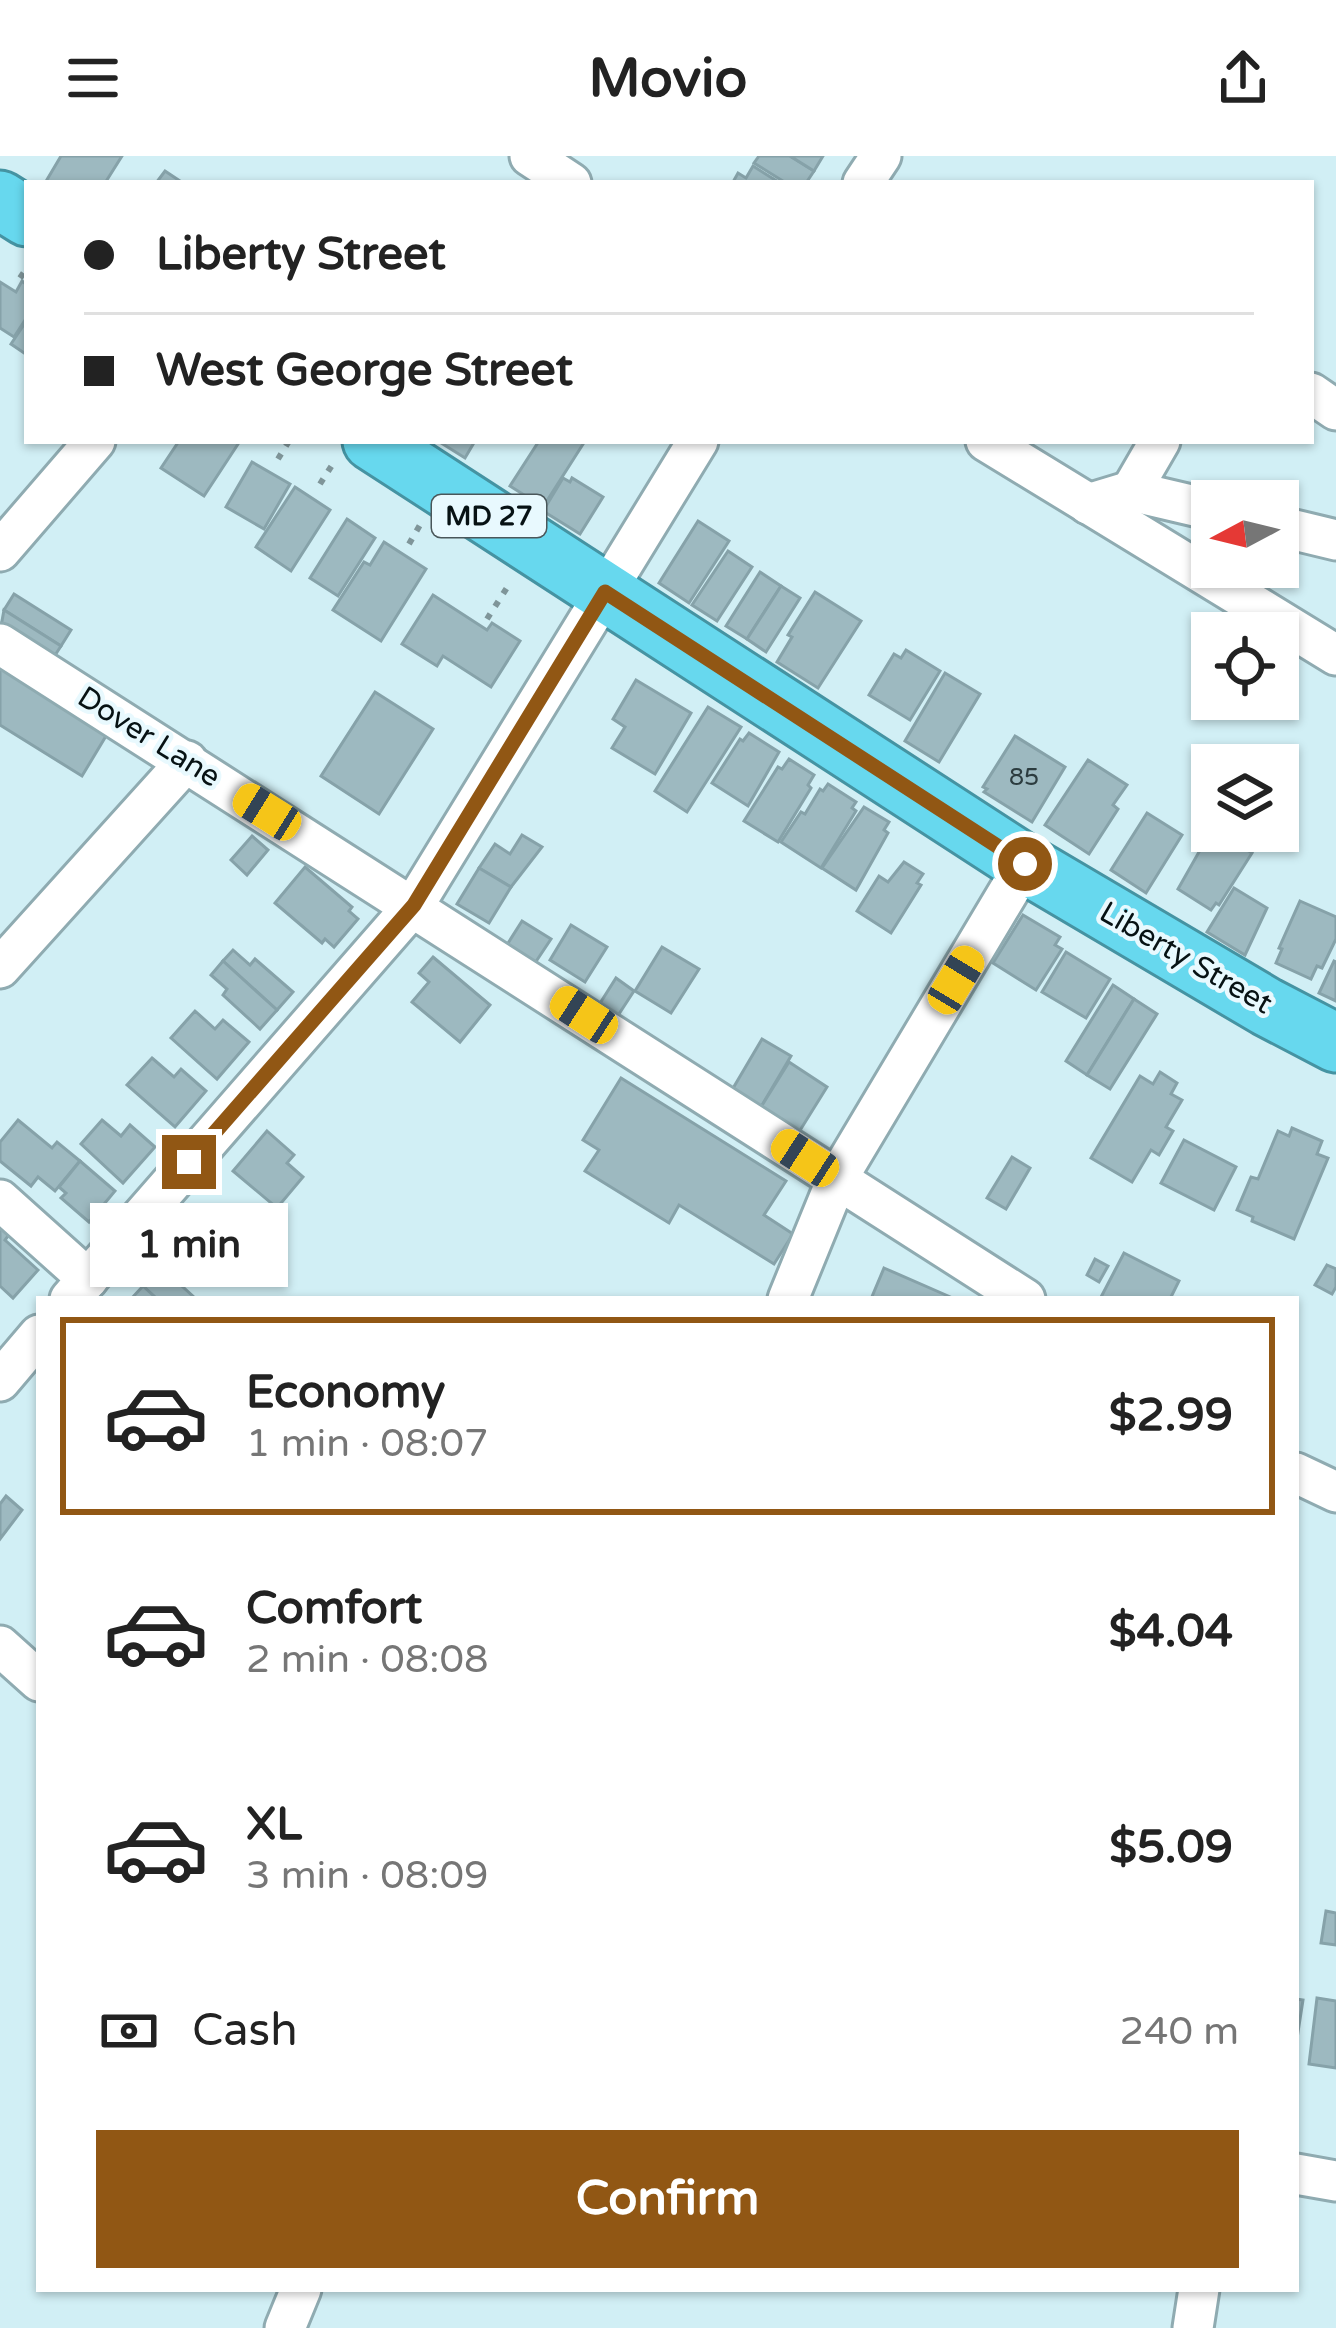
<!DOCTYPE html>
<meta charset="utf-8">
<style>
:root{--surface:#fff;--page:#f6f6f6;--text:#222;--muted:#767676;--line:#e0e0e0;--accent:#915714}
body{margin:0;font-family:"Varela Round",sans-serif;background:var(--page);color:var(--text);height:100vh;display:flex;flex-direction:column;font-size:45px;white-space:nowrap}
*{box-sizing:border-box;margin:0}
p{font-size:39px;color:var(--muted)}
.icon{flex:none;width:66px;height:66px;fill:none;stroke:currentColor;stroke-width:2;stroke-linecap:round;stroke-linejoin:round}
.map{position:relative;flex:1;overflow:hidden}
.drawer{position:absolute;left:36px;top:1140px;width:1263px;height:996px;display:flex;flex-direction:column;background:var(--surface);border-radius:0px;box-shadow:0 3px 9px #0004}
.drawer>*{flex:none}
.top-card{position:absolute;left:24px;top:24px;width:1290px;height:264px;border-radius:0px;box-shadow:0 3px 9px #0004;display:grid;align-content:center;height:264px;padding:0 60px;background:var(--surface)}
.needle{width:78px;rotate:263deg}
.controls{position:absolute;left:1191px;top:324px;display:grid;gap:24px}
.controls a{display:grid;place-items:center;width:108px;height:108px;border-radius:0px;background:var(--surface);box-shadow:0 3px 9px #0004;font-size:60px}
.end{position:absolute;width:54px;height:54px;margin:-27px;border:15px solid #915714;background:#fff;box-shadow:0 0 0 6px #fff}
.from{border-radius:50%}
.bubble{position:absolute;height:84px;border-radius:0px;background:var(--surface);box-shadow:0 3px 9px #0004;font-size:39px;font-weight:700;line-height:84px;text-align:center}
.car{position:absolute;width:36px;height:72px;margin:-36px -18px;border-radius:15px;box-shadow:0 0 9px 3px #0007;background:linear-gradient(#f5c518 24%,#345 0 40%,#f5c518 0 76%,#345 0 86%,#f5c518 0)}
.top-card b{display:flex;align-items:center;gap:42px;height:114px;font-size:45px}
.top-card b+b{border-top:3px solid var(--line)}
.top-card i{width:30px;height:30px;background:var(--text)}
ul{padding:21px 0 0;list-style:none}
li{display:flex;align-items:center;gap:36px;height:198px;margin:0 24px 18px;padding:0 36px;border:6px solid transparent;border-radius:0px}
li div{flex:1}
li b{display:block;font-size:45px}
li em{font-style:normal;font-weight:700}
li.current{border-color:var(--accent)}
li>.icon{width:108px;height:108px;stroke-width:1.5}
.pay{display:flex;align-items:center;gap:30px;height:132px;padding:0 60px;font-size:45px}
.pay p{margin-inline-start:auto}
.action{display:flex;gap:24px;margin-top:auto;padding:24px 60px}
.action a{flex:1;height:138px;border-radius:0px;background:var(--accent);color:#fff;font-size:48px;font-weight:700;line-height:138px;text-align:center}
header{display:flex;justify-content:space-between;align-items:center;height:156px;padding:0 60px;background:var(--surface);font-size:54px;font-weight:700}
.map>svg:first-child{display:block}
.building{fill:#9db9c0;stroke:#86a2a9;stroke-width:3}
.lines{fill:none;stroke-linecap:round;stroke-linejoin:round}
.minor-casing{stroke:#8fabb1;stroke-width:45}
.highway-casing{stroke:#4593a2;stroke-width:63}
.path{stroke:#7f9599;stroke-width:6;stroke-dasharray:6 9;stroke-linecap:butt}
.minor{stroke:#fff;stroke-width:39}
.highway{stroke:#67d8ee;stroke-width:57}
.route{stroke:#915714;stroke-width:15}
.labels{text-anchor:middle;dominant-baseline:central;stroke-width:9;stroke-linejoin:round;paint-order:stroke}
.number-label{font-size:24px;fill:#2c3c3f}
.shield{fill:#e8f9fe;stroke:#4a575a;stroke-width:3}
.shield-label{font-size:27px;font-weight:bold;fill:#071214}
.street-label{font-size:30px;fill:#071214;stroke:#e8f9fe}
</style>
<header><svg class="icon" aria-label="menu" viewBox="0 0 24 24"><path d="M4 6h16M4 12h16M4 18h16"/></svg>Movio<svg class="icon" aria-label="share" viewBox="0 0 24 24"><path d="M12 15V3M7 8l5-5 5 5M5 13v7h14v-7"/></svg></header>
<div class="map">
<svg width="1336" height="2172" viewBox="0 0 1336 2172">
<rect width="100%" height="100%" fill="#d1eff5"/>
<g class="building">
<path d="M61,0h61l-17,27h-60z"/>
<path d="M759,0h31l24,15 -8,12h-20l-32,-20z"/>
<path d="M790,0h33l-9,15z"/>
<path d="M753,10l27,17 -47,-1 5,-9 8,5z"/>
<path d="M165,15l18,12h-27z"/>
<path d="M22,125l5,4v32l-13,20 -14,-9v-46l16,10z"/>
<path d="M27,164v35l-16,-11z"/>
<path d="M179,285h61l-36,55 -43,-28z"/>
<path d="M438,285h37l-10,17z"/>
<path d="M539,285h46l-42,66 -33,-21z"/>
<path d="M252,306l38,22 -26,45 -38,-22z"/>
<path d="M563,322l7,4 2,-4 31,19 -23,37 -37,-23z"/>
<path d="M295,331l35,23 -39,61 -35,-24z"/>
<path d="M347,363l28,19 -37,58 -28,-18z"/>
<path d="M698,365l31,20 -40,62 -30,-20z"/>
<path d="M384,386l42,27 -45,72 -48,-31 31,-48 6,3z"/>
<path d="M728,395l24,16 -35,54 -25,-16z"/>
<path d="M760,416l21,14 -34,53 -21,-13z"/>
<path d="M781,430l19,12 -34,54 -19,-13z"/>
<path d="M815,436l46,29 -43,67 -41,-26 15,-25 -4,-2z"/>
<path d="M14,438l57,36 -10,16 -57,-36z"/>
<path d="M433,439l54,35 5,-7 28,18 -29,46 -48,-31 -6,10 -35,-22z"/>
<path d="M4,454l57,36 -11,17 -50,-31z"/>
<path d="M906,494l34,21 -30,49 -41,-25 25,-41 7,4z"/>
<path d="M0,507l109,68 -27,45 -82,-51z"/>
<path d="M945,517l35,21 -41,68 -34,-21z"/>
<path d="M636,524l55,33 -36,61 -43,-26 13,-21 -12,-8z"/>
<path d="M375,536l58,37 -54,85 -58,-38z"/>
<path d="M708,551l33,20 -54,85 -32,-21z"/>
<path d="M749,577l30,19 -31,54 -36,-23 28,-44 3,2z"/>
<path d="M1015,580l50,31 -33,55 -48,-30 3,-3 -4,-2z"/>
<path d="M789,603l25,16 -6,10 3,3 -33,54 -34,-21 34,-54 4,2z"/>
<path d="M1088,604l39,25 -14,20 5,4 -29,45 -44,-29z"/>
<path d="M828,628l28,18 -4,6 4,3 -35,57 -40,-26 20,-30 4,2 15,-25 3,2z"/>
<path d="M864,651l25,15 -5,8 4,3 -32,57 -34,-22z"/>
<path d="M1147,657l35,22 -36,58 -35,-23z"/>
<path d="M1212,673l40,24 -33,52 -3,-2 -5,7 -33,-21z"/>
<path d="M522,679l20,12 -31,40 -32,-19 16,-24 15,10z"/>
<path d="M252,680l16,14 -21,25 -16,-15z"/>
<path d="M904,706l19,12 -6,9 4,2 -30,48 -34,-22 22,-35 9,6z"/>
<path d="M305,711l47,40 -3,4 9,8 -24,28 -9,-8 -3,4 -47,-40z"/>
<path d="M479,712l32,19 -22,36 -32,-19z"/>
<path d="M1234,732l33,20 -22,47 -38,-23z"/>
<path d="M1300,745l36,16v22l-14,29 -5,-2 -6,13 -35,-16 6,-14 -3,-1z"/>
<path d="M1023,759l37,22 -5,8 7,4 -26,41 -43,-27z"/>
<path d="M522,765l29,18 -20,30 -28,-18z"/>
<path d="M571,769l36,22 -22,35 -35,-22z"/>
<path d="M662,791l37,22 -28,44 -36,-22z"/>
<path d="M233,794l17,15 5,-6 38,33 -16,18 -54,-49z"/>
<path d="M1066,796l44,27 -24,39 -44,-26z"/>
<path d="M433,801l57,48 -30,37 -48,-40 17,-20 -10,-9z"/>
<path d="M223,805l54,49 -17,19 -37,-34 4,-6 -16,-14z"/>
<path d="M1334,805l2,1v39l-17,-8z"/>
<path d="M616,822l18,13 -19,29 -18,-12z"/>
<path d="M1113,829l21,14 -47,76 -21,-14z"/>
<path d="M1134,843l23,15 -47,75 -23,-14z"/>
<path d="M195,855l20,18 8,-9 26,22 -32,37 -46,-41z"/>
<path d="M762,883l29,17 -30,51 -29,-17z"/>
<path d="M152,902l22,19 7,-8 25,22 -31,36 -48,-42z"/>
<path d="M789,906l38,25 -28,45 -38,-25z"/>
<path d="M1160,916l17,11 -6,11 11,6 -16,27 7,4 -14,24 -8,-5 -19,32 -41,-24 49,-82 13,8z"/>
<path d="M621,922l165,103 -22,34 29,19 -19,30 -95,-59 -10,18 -84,-52 14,-21 -16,-10z"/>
<path d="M18,964l34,28 5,-6 23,19 -25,30 -17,-14 -7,9 -31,-25v-19z"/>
<path d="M102,964l19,16 9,-11 25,22 -32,36 -42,-39z"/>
<path d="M1292,972l30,13 -5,13 11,4 -34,81 -42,-18 1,-4 -16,-7 14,-33 7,2 20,-48 11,5z"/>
<path d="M267,975l27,24 -7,8 16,14 -26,31 -44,-37z"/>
<path d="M1184,984l52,27 -22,43 -53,-27z"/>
<path d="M1012,1001l18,11 -24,41 -19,-11z"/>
<path d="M80,1005l35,30 -26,31 -28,-24 5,-5 -7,-6z"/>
<path d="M0,1067l11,9 -6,8 33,30 -25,28 -13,-12z"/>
<path d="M1124,1097l55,28 -9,18h-70z"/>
<path d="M1095,1103l13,7 -9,16 -12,-7z"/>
<path d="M1327,1109l9,4v18l-4,7 -17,-9z"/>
<path d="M160,1110l36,33h-39l-14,-13z"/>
<path d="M884,1112l71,31h-84z"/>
<path d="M143,1130l14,13h-26z"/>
<path d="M6,1340l16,14 -22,29v-35z"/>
<path d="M1326,1755l10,2v32l-15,-2z"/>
<path d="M1317,1842l19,3v67l-27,-4z"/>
<path d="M1296,1843l7,1 -7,45z"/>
</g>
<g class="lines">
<defs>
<g id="minor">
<path d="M530,0l41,27"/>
<path d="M863,27l18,-27"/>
<path d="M1311,237l25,17"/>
<path d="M986,285l350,214"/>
<path d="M1131,335l29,-50"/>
<path d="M1088,348l43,-13 81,19"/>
<path d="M1278,370l58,14"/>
<path d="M0,395l95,-110"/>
<path d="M0,488l1025,655"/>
<path d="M0,812l187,-207"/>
<path d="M0,1044l88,79"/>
<path d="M70,1143l344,-394 284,-464"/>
<path d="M788,1143l49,-120 188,-315"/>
<path d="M0,1225l39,-46"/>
<path d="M1296,1317l40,19"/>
<path d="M0,1490l39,35"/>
<path d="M1296,2018l40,7"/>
<path d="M285,2172l16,-39"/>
<path d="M1193,2172l6,-39"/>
</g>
<g id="highway">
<path d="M0,44l27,17"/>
<path d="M372,285l653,423 242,143 69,36"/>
</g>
</defs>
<use href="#minor" class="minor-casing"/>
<use href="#highway" class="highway-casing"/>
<g class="path">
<path d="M20,122l7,-10"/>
<path d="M278,303l11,-18"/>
<path d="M320,328l14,-22"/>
<path d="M409,388l11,-19"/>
<path d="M487,463l23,-36"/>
</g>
<use href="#minor" class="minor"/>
<use href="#highway" class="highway"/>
</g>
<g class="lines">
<path class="route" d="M189,1006l225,-257 191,-313 420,272"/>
</g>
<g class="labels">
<g class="number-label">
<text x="1024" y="621">85</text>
</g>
<rect class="shield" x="432" y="339" width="114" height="42" rx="9"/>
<g class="shield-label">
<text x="489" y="360">MD 27</text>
</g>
<g class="street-label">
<text transform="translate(149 581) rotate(32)">Dover Lane</text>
<text transform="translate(1186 802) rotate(30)">Liberty Street</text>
</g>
</g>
</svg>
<div class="controls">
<a><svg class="needle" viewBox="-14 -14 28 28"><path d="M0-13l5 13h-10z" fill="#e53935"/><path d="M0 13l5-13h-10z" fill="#767676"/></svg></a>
<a><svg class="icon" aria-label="locate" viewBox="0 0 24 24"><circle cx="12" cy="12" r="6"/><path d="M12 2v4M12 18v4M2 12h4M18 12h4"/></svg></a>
<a><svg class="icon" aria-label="layers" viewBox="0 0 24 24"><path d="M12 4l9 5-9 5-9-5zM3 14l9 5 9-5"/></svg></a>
</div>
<i class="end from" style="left:1025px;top:708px"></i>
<i class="end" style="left:189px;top:1006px"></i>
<div class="bubble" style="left:90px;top:1047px;width:198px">1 min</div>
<i class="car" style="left:267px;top:656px;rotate:302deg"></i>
<i class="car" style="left:956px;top:824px;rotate:31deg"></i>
<i class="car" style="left:584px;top:859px;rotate:303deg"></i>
<i class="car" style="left:805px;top:1002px;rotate:303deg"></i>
<div class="top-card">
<b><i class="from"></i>Liberty Street</b>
<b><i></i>West George Street</b>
</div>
<section class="drawer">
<ul>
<li class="current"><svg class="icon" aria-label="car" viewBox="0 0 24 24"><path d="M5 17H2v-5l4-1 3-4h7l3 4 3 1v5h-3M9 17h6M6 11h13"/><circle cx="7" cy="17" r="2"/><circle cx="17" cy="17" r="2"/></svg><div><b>Economy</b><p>1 min · 08:07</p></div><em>$2.99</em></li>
<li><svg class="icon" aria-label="car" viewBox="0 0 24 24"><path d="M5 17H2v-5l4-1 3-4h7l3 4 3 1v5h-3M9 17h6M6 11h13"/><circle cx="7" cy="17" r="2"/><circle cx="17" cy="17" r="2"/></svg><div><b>Comfort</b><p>2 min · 08:08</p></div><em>$4.04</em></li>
<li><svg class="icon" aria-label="car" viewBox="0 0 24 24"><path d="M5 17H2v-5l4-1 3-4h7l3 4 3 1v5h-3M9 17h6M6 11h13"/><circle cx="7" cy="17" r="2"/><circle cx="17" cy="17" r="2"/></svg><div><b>XL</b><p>3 min · 08:09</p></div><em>$5.09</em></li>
</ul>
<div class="pay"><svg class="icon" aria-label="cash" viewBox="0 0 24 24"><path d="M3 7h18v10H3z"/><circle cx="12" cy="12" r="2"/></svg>Cash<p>240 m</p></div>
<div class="action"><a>Confirm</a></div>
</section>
</div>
